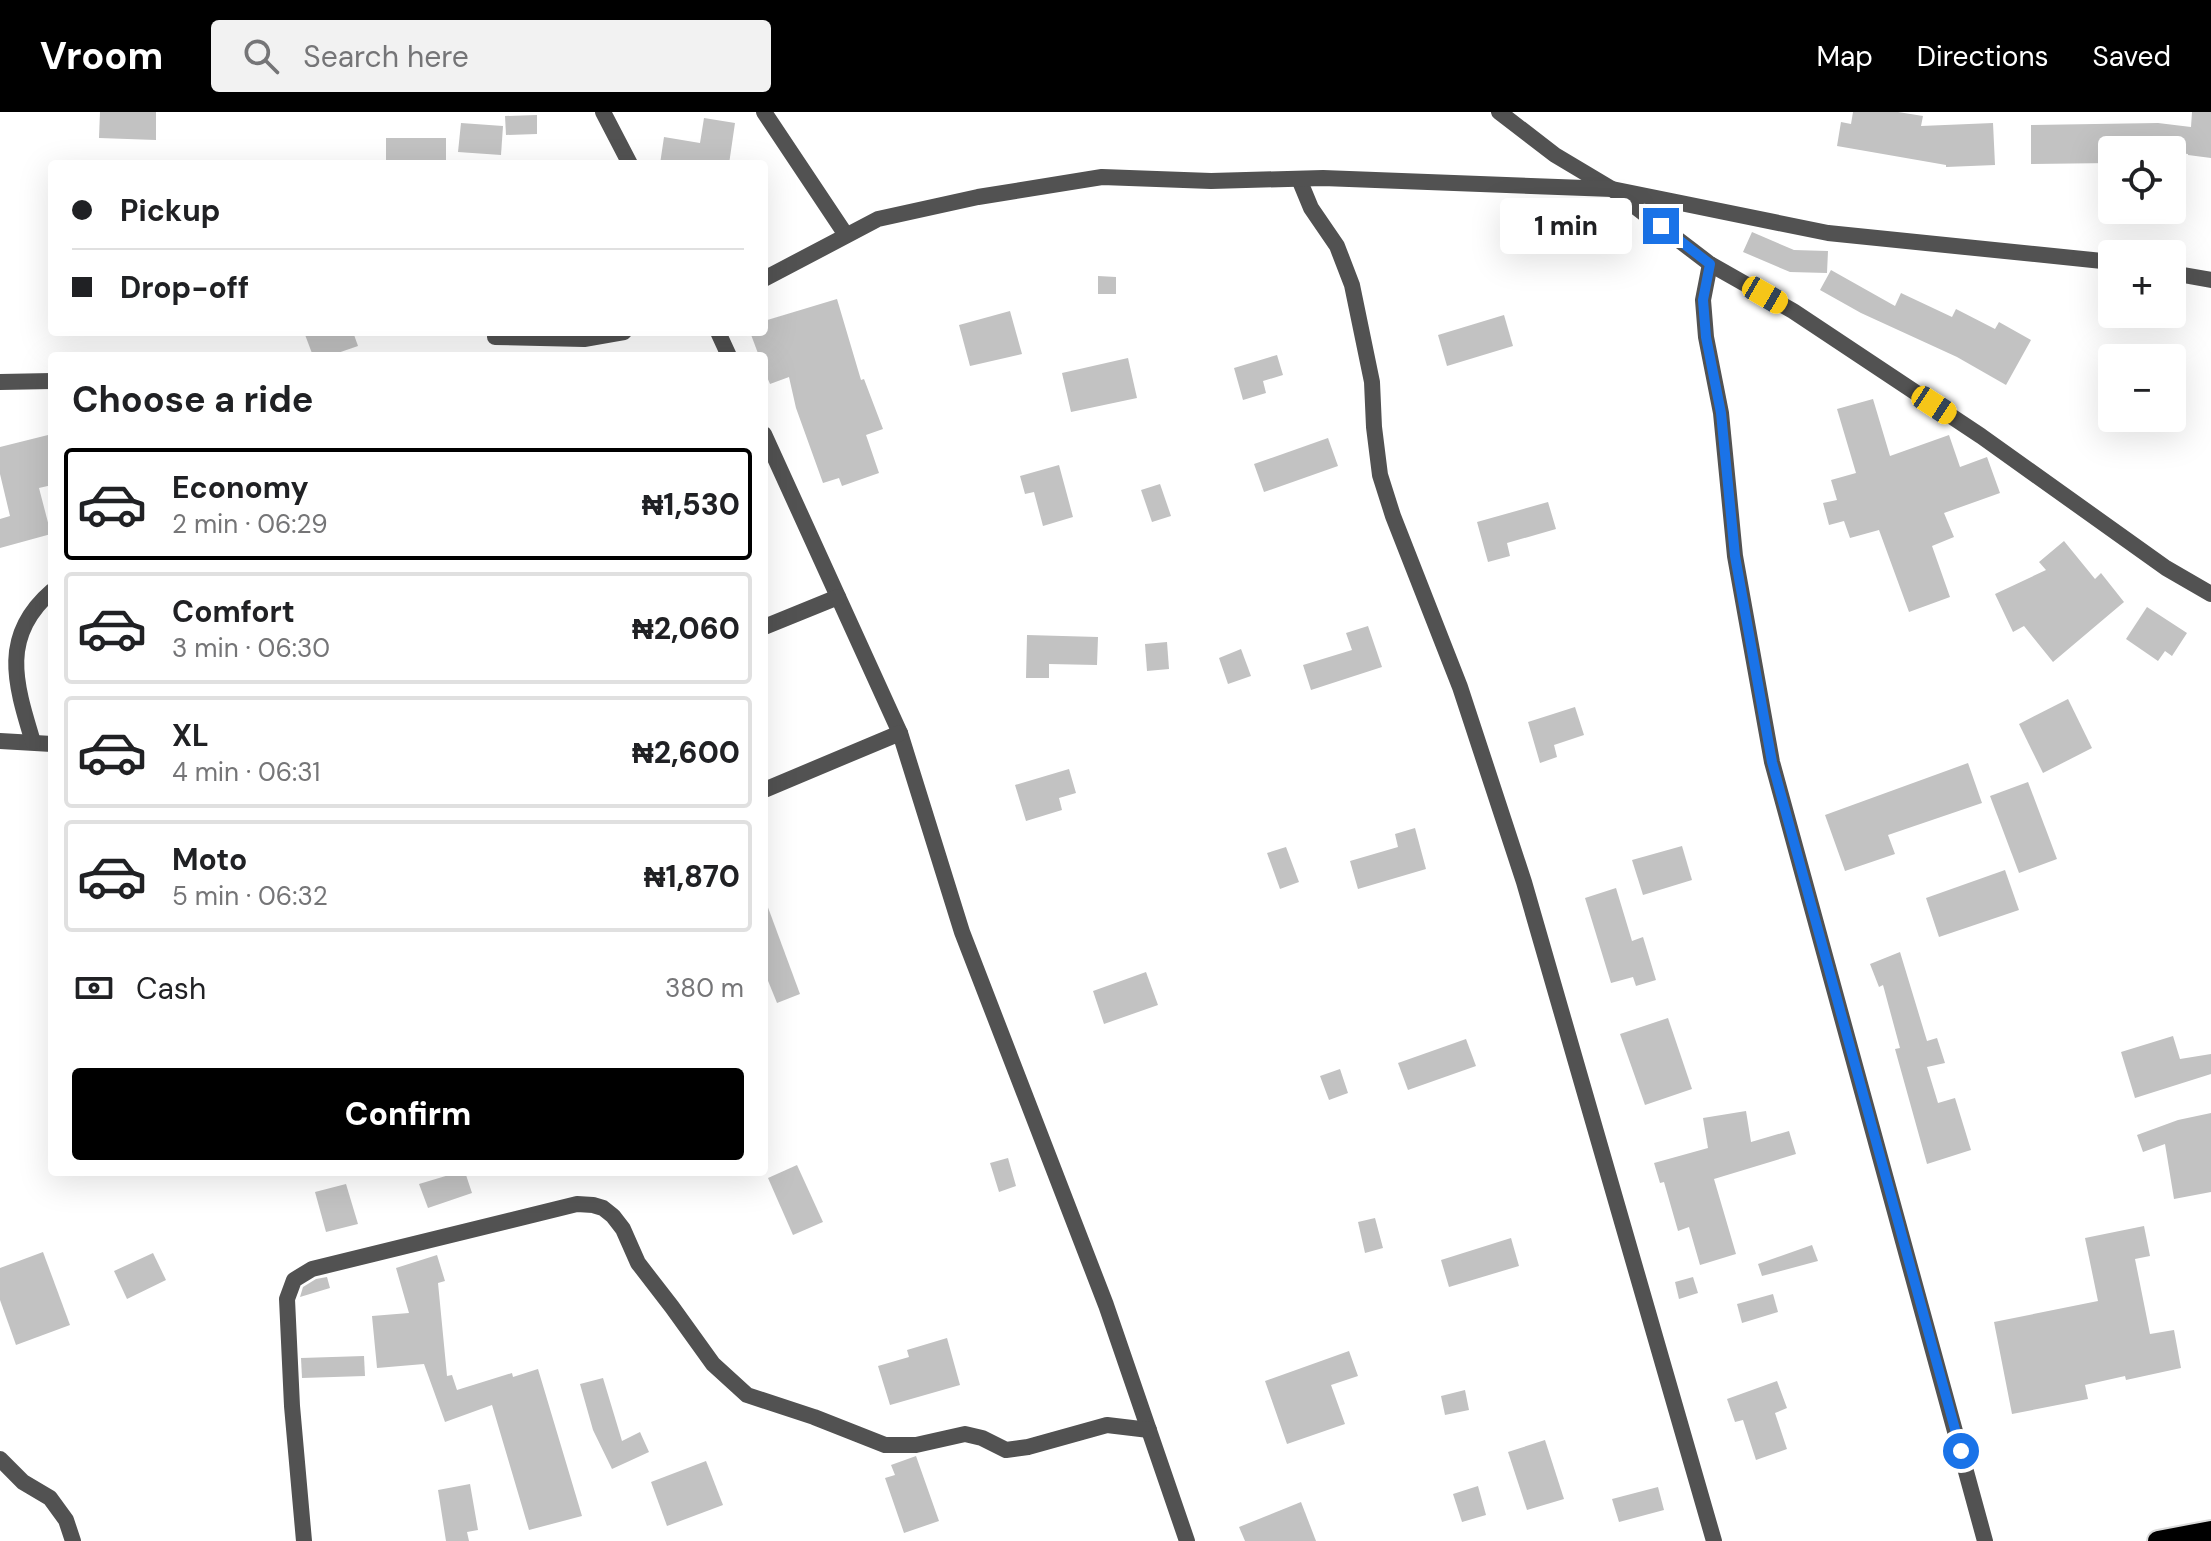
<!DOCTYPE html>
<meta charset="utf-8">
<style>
:root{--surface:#fff;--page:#f2f2f2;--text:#202124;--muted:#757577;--line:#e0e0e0;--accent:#000}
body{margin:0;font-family:"DM Sans",sans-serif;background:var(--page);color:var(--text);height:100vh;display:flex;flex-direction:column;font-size:30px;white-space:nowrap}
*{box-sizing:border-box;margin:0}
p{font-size:26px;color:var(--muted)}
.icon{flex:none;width:44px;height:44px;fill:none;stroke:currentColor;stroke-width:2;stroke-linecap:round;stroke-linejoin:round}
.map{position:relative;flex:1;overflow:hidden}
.panel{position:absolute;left:48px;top:240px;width:720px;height:824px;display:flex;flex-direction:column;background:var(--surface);border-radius:8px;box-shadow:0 8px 32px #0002}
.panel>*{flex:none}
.top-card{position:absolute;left:48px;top:48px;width:720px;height:176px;border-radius:8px;box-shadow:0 8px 32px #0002;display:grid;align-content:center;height:176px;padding:0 24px;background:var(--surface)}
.buttons{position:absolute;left:2098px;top:24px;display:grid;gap:16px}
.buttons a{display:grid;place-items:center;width:88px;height:88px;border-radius:8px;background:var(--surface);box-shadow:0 8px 32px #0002;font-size:40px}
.end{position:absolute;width:36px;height:36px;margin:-18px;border:10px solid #1a73e8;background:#fff;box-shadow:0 0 0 4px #fff}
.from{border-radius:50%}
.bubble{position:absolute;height:56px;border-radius:8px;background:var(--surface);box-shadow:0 8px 32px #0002;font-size:26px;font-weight:800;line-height:56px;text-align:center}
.car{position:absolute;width:24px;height:48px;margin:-24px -12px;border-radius:10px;box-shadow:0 0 6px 2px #0007;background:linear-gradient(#f5c518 24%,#345 0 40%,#f5c518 0 76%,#345 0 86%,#f5c518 0)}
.top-card b{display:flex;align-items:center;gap:28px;height:76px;font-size:30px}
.top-card b+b{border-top:2px solid var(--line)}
.top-card i{width:20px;height:20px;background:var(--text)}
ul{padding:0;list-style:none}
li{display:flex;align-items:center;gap:24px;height:112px;margin:0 16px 12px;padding:0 8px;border:4px solid var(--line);border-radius:8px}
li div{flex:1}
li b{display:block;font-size:30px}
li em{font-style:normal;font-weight:800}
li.on{border-color:var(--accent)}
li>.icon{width:72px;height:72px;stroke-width:1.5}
h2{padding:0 24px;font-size:36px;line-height:96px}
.pay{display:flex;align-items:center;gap:20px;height:88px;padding:0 24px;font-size:30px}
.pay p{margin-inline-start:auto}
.cta{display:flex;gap:16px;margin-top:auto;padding:16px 24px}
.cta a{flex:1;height:92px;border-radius:8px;background:var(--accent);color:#fff;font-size:32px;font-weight:800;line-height:92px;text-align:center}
header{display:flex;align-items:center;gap:48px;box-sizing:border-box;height:112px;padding:0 40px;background:var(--accent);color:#fff}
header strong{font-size:38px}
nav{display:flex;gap:44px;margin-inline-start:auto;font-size:28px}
.search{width:560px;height:72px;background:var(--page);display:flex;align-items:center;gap:20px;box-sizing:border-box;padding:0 28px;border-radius:8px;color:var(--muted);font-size:30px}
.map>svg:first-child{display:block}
.building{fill:#c2c2c2}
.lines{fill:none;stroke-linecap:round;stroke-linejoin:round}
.primary-casing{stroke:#dbdbdb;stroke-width:24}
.minor{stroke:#525252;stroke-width:16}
.primary{stroke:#000;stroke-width:20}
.route{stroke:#1a73e8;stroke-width:10}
</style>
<header>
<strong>Vroom</strong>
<div class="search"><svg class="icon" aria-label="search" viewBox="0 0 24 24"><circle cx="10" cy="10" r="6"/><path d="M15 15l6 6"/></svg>Search here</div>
<nav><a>Map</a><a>Directions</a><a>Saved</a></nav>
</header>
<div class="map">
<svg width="2211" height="1429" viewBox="0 0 2211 1429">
<rect width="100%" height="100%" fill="#fff"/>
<g class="building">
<path d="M100,0h56v28l-57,-2z"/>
<path d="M1853,0h45l25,4 -2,10 72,-3 2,42 -49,2v-2l-109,-19 4,-24 10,2z"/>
<path d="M2192,0h19v46l-23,-3v-1l-16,-2v-2l-33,-2v2h-27v13l-81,1v-39l127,-2 33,4z"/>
<path d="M537,3v19l-31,1 -1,-19z"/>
<path d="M704,6l31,5 -6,41h-69l4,-27 36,6z"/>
<path d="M461,11l42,3 -2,29 -43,-3z"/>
<rect x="386" y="26" width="60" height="24"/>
<path d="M1752,120l42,18 34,1 -1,22 -37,-1 -47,-20z"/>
<path d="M1831,158l64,36 6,-13 51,24 4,-8 39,20 4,-7 32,18 -25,45 -49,-28 -96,-44 -41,-23z"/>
<path d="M1098,164l18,1v17h-18z"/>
<path d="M837,187l24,81 3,-1 19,50 -17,6 13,38 -37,13 -3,-8 -16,5 -27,-75 -7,-31 -19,7 -6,-14v-14h-5l-9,-24h14v-11z"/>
<path d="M1010,199l12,43 -52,12 -11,-41z"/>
<path d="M1504,203l9,31 -66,20 -9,-31z"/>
<path d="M304,220h49l5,14 -29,10h-16z"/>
<path d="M1277,243l6,20 -20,6 3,12 -23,7 -9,-32z"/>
<path d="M1128,246l9,40 -66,14 -9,-39z"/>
<path d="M1873,287l17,57 59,-21 11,32 27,-10 13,36 -56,20 10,24 -22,9 18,51 -41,15 -30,-82 -29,8 -6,-17 -15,4 -6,-22 14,-3 -6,-20 25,-7 -19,-64z"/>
<path d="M52,322v51l-13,3 12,46 -51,14v-29l10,-3 -10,-42v-27z"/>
<path d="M1328,326l10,28 -74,26 -10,-28z"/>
<path d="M1059,353l14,52 -30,9 -9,-34 -9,2 -5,-18z"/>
<path d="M1160,372l11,32 -19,6 -11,-32z"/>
<path d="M1548,390l8,27 -49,14 3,13 -22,6 -11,-40z"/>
<path d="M2064,429l31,38 6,-6 23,29 -71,60 -29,-36 -11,6 -18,-38 51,-24 -7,-8z"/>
<path d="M2147,495l40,26 -15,23 -7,-5 -7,10 -32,-22z"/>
<path d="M1368,514l14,41 -71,23 -8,-25 49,-15 -6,-17z"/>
<path d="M1027,523l71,2 -1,28 -48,-1v14h-23z"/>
<path d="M1167,530l2,27 -22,2 -2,-27z"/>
<path d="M1241,537l10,27 -23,8 -9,-26z"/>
<path d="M2068,587l24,49 -49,25 -24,-49z"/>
<path d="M1575,595l9,28 -30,10 3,12 -17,6 -12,-41z"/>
<path d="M1968,651l14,40 -94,32 7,19 -50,17 -20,-56z"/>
<path d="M1069,657l7,24 -17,5 3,12 -36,11 -11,-36z"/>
<path d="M2028,670l29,77 -38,14 -29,-77z"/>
<path d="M1415,716l11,41 -68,20 -8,-28 48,-14 -3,-13z"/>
<path d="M1682,734l10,34 -49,15 -11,-35z"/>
<path d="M1286,735l13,35 -19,7 -13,-36z"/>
<path d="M2005,758l14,40 -80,27 -13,-39z"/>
<path d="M1616,776l16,53 11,-4 13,43 -20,6 -3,-9 -22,6 -26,-85z"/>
<path d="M764,790h2l34,92 -23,9 -13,-32z"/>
<path d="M1900,840l27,89 10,-3 8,25 -18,4 11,36 17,-5 16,52 -44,14 -32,-115 5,-1 -17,-63 -4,2 -9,-23z"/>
<path d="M1146,860l12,33 -54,19 -11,-33z"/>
<path d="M1668,906l24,71 -47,16 -25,-71z"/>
<path d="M2173,924l7,23 31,-5v20l-76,24 -14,-46z"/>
<path d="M1466,927l10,27 -68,24 -10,-27z"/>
<path d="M1340,957l8,24 -19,7 -9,-24z"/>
<path d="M1746,999l5,31 38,-11 7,23 -82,25 22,75 -36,11 -11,-38 -11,4 -14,-49 -4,1 -6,-20 54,-15 -5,-30z"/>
<path d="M2211,1001v79l-37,7 -9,-55 -22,8 -6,-17 41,-15z"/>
<path d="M1008,1046l8,28 -17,6 -9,-29z"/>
<path d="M797,1053l26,57 -30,13 -25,-57z"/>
<path d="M459,1060h6l7,21 -44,15 -9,-24z"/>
<path d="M346,1072l12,40 -32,8 -11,-40z"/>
<path d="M1375,1106l8,30 -18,5 -7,-31z"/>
<path d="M2144,1114l6,30 -15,3 15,75 24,-4 7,38 -55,12 -1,-4 -40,9 3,14 -76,15 -18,-92 104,-21 -13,-63z"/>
<path d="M1511,1126l8,28 -70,21 -8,-27z"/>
<path d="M1812,1133l6,16 -56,15 -4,-12z"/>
<path d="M43,1140l27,73 -54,20 -16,-45v-32z"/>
<path d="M153,1141l13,27 -39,19 -13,-28z"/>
<path d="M437,1143l8,26 -7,2 9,93 5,-1 5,15 55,-17 1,4 25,-8 44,147 -53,14 -37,-125 -47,17 -21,-58 -47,4 -5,-52 37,-3 -13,-45z"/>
<path d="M327,1165l3,11 -30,9 3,-10 13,-8z"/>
<path d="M1693,1165l5,16 -19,6 -4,-17z"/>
<path d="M1773,1182l5,18 -36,11 -5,-19z"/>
<path d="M947,1226l13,47 -70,20 -12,-39 31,-9 -2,-7z"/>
<path d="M1349,1239l9,25 -27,9 14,39 -58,20 -22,-63z"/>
<path d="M364,1244l1,20 -63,2 -1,-20z"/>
<path d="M603,1266l19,63 18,-9 9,20 -37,17 -19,-39 -13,-46z"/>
<path d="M1777,1269l10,27 -12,5 12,36 -31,11 -13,-40 -8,2 -8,-23z"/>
<path d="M1465,1278l4,20 -24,5 -4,-19z"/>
<path d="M1545,1328l19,59 -37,11 -19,-58z"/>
<path d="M916,1344l23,65 -35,12 -19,-55 10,-3 -4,-10z"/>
<path d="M706,1349l17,44 -56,21 -16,-44z"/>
<path d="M470,1372l8,46 -11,2 2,9h-23l-8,-51z"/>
<path d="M1478,1374l8,29 -24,7 -9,-28z"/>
<path d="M1658,1375l6,23 -45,12 -7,-23z"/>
<path d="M1301,1390l15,39h-71l-6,-14z"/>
</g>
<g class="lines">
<defs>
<path id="primary" d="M2158,1429l53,-10"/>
</defs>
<use href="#primary" class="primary-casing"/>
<g class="minor">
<path d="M603,0l27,52"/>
<path d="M764,0l82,123"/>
<path d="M1499,0l56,43 57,34 98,75 83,47 188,125 185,132 45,26"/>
<path d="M1299,67l12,29 26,38 15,39 20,97 2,45 6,48 13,41 67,171 64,195 190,659"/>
<path d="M1710,152l-7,36 3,37 15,76 14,143 37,206 213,779"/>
<path d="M2172,161l39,7"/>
<path d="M764,167l114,-60 100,-22 124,-20 109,4 112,-3 289,11 216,44 284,29"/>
<path d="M718,220l11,24"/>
<path d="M495,225l89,2 40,-7"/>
<path d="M0,270l52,-1"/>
<path d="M764,322l136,299 62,199 144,373 81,236"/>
<path d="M764,515l74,-30"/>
<path d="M0,629l52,3"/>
<path d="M33,630c-18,-59 -33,-106 19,-151"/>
<path d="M764,678l136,-57"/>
<path d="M0,1347l23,23 27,16 16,22 7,21"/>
<path d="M304,1429l-12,-135 -5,-107 7,-19 18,-11 265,-65 16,1 10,3 10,8 10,13 15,34 34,44 41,57 34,31 67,22 71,28h31l49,-11 17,4 24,12 22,-3 79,-22 42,5"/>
</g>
<use href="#primary" class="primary"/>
</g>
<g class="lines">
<path class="route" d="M1661,114l49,38 -7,36 3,37 15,76 14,143 37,206 189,689"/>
</g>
</svg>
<div class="buttons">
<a><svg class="icon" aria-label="locate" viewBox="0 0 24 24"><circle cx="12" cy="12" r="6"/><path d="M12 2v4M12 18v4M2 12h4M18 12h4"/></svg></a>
<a>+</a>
<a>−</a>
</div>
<i class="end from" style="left:1961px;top:1339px"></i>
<i class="end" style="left:1661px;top:114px"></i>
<div class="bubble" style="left:1500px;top:86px;width:132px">1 min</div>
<i class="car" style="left:1765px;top:183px;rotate:120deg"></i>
<i class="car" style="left:1934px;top:293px;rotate:123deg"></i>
<div class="top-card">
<b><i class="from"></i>Pickup</b>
<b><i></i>Drop-off</b>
</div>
<section class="panel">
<h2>Choose a ride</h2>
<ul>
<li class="on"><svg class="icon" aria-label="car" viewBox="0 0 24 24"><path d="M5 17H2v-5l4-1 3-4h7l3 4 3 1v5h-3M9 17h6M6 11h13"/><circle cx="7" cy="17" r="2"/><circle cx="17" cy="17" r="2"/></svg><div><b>Economy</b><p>2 min · 06:29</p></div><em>₦1,530</em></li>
<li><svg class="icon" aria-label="car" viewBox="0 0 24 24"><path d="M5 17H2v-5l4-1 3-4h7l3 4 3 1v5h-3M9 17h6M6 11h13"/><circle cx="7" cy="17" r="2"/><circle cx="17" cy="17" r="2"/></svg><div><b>Comfort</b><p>3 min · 06:30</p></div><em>₦2,060</em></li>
<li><svg class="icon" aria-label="car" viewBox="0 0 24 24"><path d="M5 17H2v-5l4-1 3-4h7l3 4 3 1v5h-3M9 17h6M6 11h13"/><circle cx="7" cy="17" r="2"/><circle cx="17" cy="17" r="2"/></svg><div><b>XL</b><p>4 min · 06:31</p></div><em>₦2,600</em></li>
<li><svg class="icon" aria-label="car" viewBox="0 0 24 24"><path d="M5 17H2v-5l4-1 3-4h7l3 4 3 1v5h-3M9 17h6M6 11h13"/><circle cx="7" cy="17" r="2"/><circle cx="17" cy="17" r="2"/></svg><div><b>Moto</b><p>5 min · 06:32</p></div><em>₦1,870</em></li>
</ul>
<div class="pay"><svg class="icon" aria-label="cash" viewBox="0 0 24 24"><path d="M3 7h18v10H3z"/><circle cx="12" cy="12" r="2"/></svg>Cash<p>380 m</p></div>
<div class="cta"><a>Confirm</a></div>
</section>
</div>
